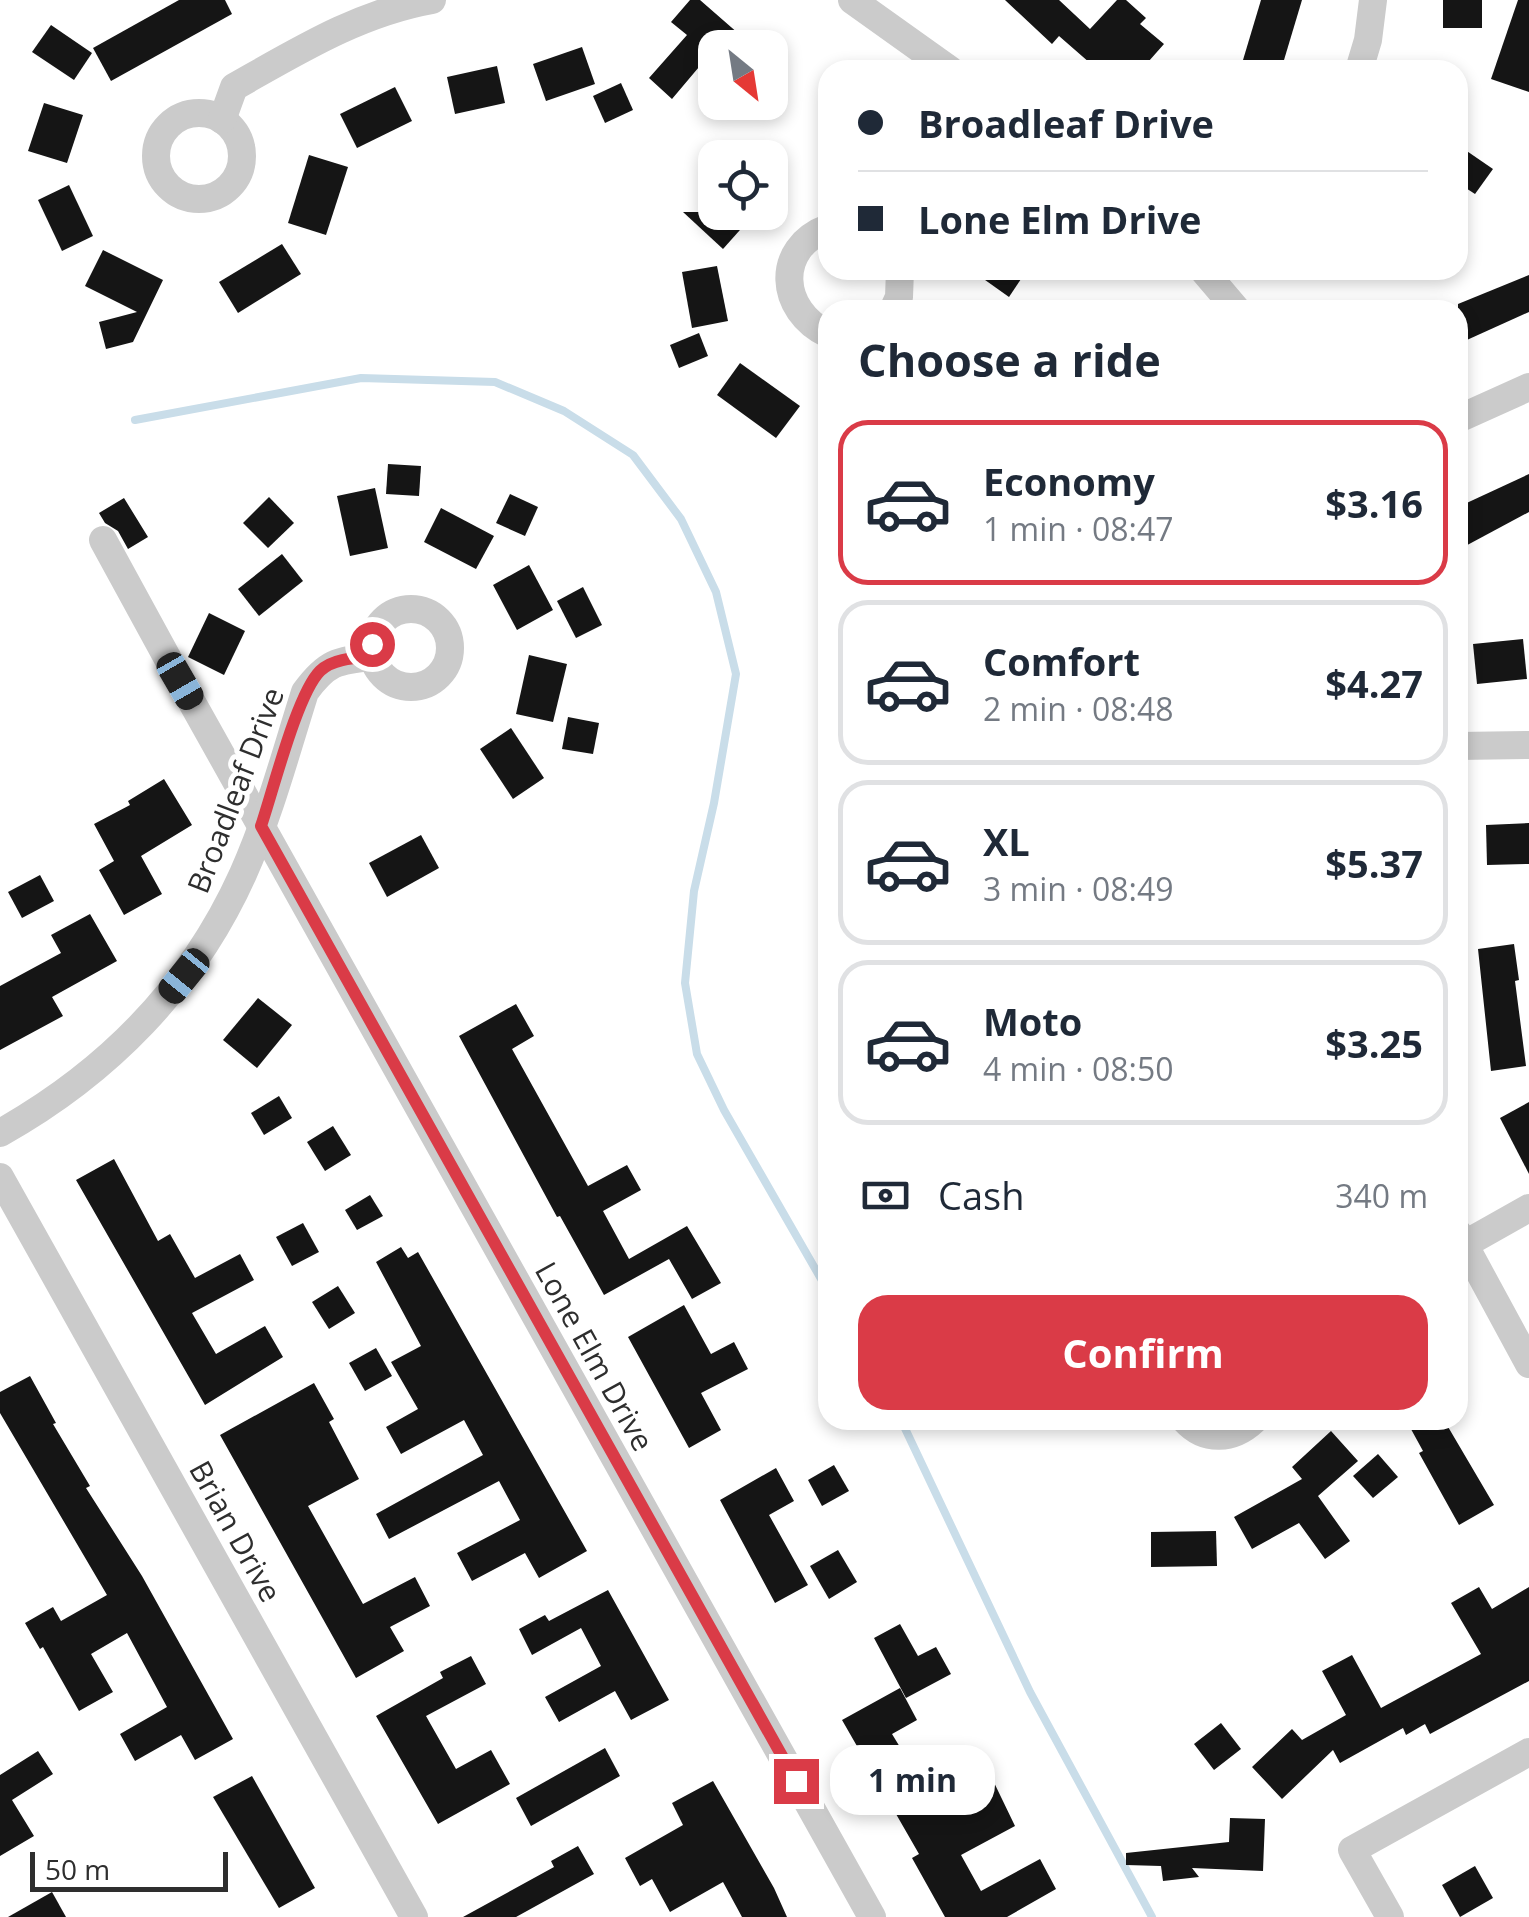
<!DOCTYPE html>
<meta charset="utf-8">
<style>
:root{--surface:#fff;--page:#f2f2f3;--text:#1f2937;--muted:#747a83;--line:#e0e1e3;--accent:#da3b47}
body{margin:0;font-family:"Open Sans",sans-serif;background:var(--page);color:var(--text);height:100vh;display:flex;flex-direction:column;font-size:38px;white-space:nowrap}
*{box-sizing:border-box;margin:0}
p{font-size:32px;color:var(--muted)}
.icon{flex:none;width:55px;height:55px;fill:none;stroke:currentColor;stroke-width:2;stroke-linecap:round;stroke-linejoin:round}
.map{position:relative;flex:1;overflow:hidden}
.drawer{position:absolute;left:818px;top:300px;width:650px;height:1130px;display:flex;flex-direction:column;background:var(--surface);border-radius:30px;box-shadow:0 5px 15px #0003}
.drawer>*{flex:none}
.banner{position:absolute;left:818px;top:60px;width:650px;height:220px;border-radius:30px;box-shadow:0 5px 15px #0003;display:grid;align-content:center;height:220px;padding:0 40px;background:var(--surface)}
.needle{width:65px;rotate:150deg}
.tools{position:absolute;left:698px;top:30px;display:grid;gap:20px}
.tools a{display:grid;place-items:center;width:90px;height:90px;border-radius:20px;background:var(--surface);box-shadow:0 5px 15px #0003;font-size:50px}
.scale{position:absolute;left:30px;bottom:25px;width:198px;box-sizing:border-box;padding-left:10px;border:5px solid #2e2e2e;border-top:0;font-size:28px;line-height:35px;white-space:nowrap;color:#2e2e2e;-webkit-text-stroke:8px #fff;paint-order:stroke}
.end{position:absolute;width:45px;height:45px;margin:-22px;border:12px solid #da3b47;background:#fff;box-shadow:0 0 0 5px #fff}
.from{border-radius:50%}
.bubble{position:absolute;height:70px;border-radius:30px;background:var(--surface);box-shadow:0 5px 15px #0003;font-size:32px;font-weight:700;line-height:70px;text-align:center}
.car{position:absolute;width:30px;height:60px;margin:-30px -15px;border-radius:12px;box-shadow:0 0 8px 2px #0007;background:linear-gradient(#222 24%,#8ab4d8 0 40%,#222 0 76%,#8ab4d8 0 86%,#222 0)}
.banner b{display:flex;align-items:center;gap:35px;height:95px;font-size:38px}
.banner b+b{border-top:2px solid var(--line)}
.banner i{width:25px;height:25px;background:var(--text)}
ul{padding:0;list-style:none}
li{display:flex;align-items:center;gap:30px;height:165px;margin:0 20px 15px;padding:0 20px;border:5px solid var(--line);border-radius:30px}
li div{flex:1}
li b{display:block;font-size:38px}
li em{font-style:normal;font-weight:700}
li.current{border-color:var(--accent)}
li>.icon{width:90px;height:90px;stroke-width:1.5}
h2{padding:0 40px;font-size:45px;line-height:120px}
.pay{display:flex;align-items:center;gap:25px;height:110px;padding:0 40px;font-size:38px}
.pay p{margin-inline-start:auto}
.cta{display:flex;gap:20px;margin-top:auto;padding:20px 40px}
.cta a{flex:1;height:115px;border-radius:30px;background:var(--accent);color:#fff;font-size:40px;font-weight:700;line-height:115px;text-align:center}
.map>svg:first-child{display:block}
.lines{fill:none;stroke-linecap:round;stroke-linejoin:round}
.stream{stroke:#c9dde9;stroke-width:8}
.building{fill:#151515}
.minor{stroke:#cbcbcb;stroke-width:28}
.route{stroke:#da3b47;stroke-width:12}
.labels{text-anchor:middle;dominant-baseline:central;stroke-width:10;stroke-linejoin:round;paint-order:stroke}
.street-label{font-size:30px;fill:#2e2e2e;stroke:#fff}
</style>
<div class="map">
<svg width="1529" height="1917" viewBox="0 0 1529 1917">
<rect width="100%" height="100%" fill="#fff"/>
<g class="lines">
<g class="stream">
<path d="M135,420l226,-42 134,4 69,29 69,44 48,64 35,73 20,82 -22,129 -20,88 -9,92 12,71 27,56 104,181"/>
<path d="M901,1420l129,272 122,225"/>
</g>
</g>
<g class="building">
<path d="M179,0h46l7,14 -121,67 -18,-33z"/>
<path d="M690,0h10l55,48h-40l-43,51 -23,-21 38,-43 -16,-13z"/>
<path d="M1005,0h54l31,29 27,-29h9l20,18 -6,6 24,20 -23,26h-43l-39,-34 -7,8z"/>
<path d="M1261,0h41l-21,70h-41z"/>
<rect x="1443" y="0" width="39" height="28"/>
<path d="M1518,0h11v92l-38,-13z"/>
<path d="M51,25l41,28 -18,27 -42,-28z"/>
<path d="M582,47l13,37 -49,17 -13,-37z"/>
<path d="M497,66l8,37 -50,11 -8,-37z"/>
<path d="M621,83l12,27 -28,13 -12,-27z"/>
<path d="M395,87l17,34 -55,27 -17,-34z"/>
<path d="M44,103l39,12 -16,48 -39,-12z"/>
<path d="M1458,145l35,24 -18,25 -17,-11z"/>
<path d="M309,155l39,12 -22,68 -38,-12z"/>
<path d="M69,185l24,51 -31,15 -24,-51z"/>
<path d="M683,212h73l-33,37z"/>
<path d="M282,244l19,30 -63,39 -19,-31z"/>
<path d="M103,250l60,30 -30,62 -27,7 -7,-27 38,-10 -52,-26z"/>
<path d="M717,266l11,55 -36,7 -10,-56z"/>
<path d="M971,270h56l-18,27z"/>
<path d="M1529,275v37l-71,32v-40z"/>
<path d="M699,333l9,23 -29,12 -9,-23z"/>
<path d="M740,363l60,43 -24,32 -59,-43z"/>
<path d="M388,464l33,2 -2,30 -33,-2z"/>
<path d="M1529,474v38l-71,38v-43z"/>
<path d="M375,488l13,60 -38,8 -13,-60z"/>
<path d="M510,494l28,13 -13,29 -29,-13z"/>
<path d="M269,497l25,26 -26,25 -25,-25z"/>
<path d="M124,498l24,39 -20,12 -10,-18 -13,-8 -6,-10z"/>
<path d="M441,508l53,28 -18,33 -52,-27z"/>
<path d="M282,554l21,27 -44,35 -21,-27z"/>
<path d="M529,565l24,45 -36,20 -24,-45z"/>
<path d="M583,587l19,38 -26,13 -19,-37z"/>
<path d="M209,613l36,18 -21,44 -36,-18z"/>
<path d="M1523,639l4,40 -50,5 -4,-40z"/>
<path d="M529,655l38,9 -14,58 -37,-8z"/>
<path d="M568,717l31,6 -6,31 -31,-5z"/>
<path d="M511,728l33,50 -31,21 -33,-50z"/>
<path d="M164,779l28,46 -51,31 21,38 -38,21 -25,-45 15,-9 -20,-37 36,-19 -2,-4z"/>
<path d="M1529,823v41l-42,1 -1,-40z"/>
<path d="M421,835l18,33 -52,29 -18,-34z"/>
<path d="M40,875l14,26 -32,17 -14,-26z"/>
<path d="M90,914l27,47 -65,36 11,19 -63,34v-64l61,-33 -10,-18z"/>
<path d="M1514,944l5,36 -4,1 11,85 -35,5 -13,-122z"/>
<path d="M258,998l34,27 -35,43 -34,-28z"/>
<path d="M516,1004l18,32 -22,13 76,137 39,-21 14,25 -38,21 26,48 58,-33 34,57 -29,16 -23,-40 -65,36 -44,-79 -3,1 -98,-181z"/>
<path d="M279,1096l13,22 -28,17 -13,-22z"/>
<path d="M1529,1102v72l-29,-56z"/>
<path d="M333,1126l18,29 -26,16 -18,-29z"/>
<path d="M114,1159l44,82 12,-7 25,44 45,-24 14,26 -62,33 24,41 49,-28 18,31 -78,48 -129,-225z"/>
<path d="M370,1195l13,21 -26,14 -12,-20z"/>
<path d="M303,1223l16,29 -27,14 -16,-29z"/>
<path d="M401,1247l7,11 10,-6 169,299 -48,27 -14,-25 -53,28 -15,-28 63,-33 -21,-39 -110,58 -13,-25 107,-59 -19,-35 -63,34 -15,-27 32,-18 -27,-47 30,-16 -45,-84z"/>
<path d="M338,1286l17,27 -26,16 -17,-27z"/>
<path d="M684,1305l27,49 23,-12 14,27 -47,24 20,37 -32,18 -61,-111z"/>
<path d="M376,1348l16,28 -27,15 -16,-28z"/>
<path d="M30,1376l26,47 -3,1 37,62 -4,2 56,88 91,163 -38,21 -14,-25 -46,26 -15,-27 47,-27 -40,-74 -36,21 22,38 -34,19 -36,-64 -3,2 -15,-26 28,-16 8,14 46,-26 -107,-182v-21z"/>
<path d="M314,1383l20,36 -5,3 30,57 -51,27 55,98 52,-27 15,29 -40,21 14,24 -48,27 -136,-243z"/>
<path d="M1406,1420h38l50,85 -35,20 -40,-72 4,-2z"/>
<path d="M1331,1431l27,30 -40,35 32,45 -25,18 -26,-36 -47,26 -18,-32 68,-38 -10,-12z"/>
<path d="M1378,1454l20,23 -25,21 -20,-22z"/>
<path d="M834,1465l15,26 -27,15 -14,-26z"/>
<path d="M776,1468l18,33 -25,14 39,70 -33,18 -55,-103z"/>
<path d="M1216,1531l1,35 -66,1v-35z"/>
<path d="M838,1550l19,32 -28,17 -19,-33z"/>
<path d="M1479,1587l13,22 37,-22v94l-99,53 -5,-10 -19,11 -3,-7 -63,35 -7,-13 -51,49 -30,-32 40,-38 10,11 44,-25 -24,-44 30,-16 29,53 100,-54 -30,-51z"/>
<path d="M608,1590l61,110 -38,20 -16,-29 -56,31 -14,-25 56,-31 -20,-38 -49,27 -13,-26 26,-14 4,6z"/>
<path d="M900,1624l18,32 18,-9 15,27 -45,24 -32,-60z"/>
<path d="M471,1656l15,28 -60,32 30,53 35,-19 19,34 -72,40 -62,-108 67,-38 -3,-6z"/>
<path d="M900,1688l17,32 -25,14 39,64 56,-30 28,58 -54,29 20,36 59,-32 16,30 -49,28h-62l-33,-59 7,-4 -77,-134z"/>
<path d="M1221,1723l20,26 -27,21 -20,-26z"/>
<path d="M605,1748l15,28 -89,50 -15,-28z"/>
<path d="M38,1751l15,23 -41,26 22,36 -34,20v-81z"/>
<path d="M252,1776l63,112 -36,20 -66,-111z"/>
<path d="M713,1781l61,107 13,29h-45l-19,-35 -53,30 -18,-33 -12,7 -15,-28 58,-33 -11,-22z"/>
<path d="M1230,1818l35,1 -2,52 -71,-3 7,9 -36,4 -2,-15 -35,-1v-12l103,-11z"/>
<path d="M578,1846l16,28 -78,43h-53l91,-50 -3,-6z"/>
<path d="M1475,1866l18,32 -33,19 -18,-32z"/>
<path d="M52,1892l14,25h-58z"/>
</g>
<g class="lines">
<g class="minor">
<path d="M852,0l98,70"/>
<path d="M1359,70l9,-30 5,-40"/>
<circle cx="199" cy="156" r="43"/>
<path d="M222,120l12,-33c64,-36 125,-74 198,-87"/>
<path d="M828,228c-54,20 -49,83 0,106"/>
<path d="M1203,270l34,40"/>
<path d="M893,310l6,-13 1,-27"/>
<path d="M1458,419l71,-32"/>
<path d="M103,540l77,141 692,1236"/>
<circle cx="411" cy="648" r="39"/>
<path d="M1458,746l71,-1"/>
<path d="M0,1133c107,-60 192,-146 243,-259 26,-58 43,-122 62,-182 21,-29 32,-32 67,-35"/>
<path d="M0,1177l414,740"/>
<path d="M1458,1233l71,131"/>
<path d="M1458,1248l71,-40"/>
<path d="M1185,1420c20,22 48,20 69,0"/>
<path d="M1390,1917l-38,-67 177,-98"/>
</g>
</g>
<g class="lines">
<path class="route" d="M372,644v13c-16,1 -39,1 -52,14 -23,23 -47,120 -59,155l535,955"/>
</g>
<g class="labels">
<g class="street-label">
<text transform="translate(235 790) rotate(-69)">Broadleaf Drive</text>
<text transform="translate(595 1356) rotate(61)">Lone Elm Drive</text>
<text transform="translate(236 1531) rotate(61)">Brian Drive</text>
</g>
</g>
</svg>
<div class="tools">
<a><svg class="needle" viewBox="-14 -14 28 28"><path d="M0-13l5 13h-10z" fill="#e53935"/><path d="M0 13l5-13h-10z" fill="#747a83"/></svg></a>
<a><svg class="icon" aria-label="locate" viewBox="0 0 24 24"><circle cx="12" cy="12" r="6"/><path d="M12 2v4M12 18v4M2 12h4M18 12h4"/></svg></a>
</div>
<div class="scale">50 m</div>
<i class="end from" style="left:372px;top:644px"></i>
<i class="end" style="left:796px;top:1781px"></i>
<div class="bubble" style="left:830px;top:1745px;width:165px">1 min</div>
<i class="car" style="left:180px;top:681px;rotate:150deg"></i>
<i class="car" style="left:184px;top:976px;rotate:219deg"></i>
<div class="banner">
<b><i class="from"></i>Broadleaf Drive</b>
<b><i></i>Lone Elm Drive</b>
</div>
<section class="drawer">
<h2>Choose a ride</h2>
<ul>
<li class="current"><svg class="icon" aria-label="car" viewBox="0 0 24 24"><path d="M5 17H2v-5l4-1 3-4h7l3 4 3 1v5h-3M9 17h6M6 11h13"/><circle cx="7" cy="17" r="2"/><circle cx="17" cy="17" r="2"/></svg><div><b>Economy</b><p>1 min · 08:47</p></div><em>$3.16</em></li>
<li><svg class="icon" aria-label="car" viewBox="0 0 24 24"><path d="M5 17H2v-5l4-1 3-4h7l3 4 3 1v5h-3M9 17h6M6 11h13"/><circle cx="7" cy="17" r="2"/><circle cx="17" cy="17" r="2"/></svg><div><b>Comfort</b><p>2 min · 08:48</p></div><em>$4.27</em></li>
<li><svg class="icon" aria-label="car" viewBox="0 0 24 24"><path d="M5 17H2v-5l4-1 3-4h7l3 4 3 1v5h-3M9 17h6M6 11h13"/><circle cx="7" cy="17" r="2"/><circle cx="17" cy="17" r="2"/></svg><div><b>XL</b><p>3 min · 08:49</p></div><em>$5.37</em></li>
<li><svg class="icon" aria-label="car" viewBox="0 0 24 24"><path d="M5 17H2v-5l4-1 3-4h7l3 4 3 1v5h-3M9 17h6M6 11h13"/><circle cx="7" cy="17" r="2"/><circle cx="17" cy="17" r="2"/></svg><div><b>Moto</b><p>4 min · 08:50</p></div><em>$3.25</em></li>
</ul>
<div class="pay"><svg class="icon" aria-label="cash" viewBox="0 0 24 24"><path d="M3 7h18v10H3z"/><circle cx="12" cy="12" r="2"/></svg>Cash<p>340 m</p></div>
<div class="cta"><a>Confirm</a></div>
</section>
</div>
